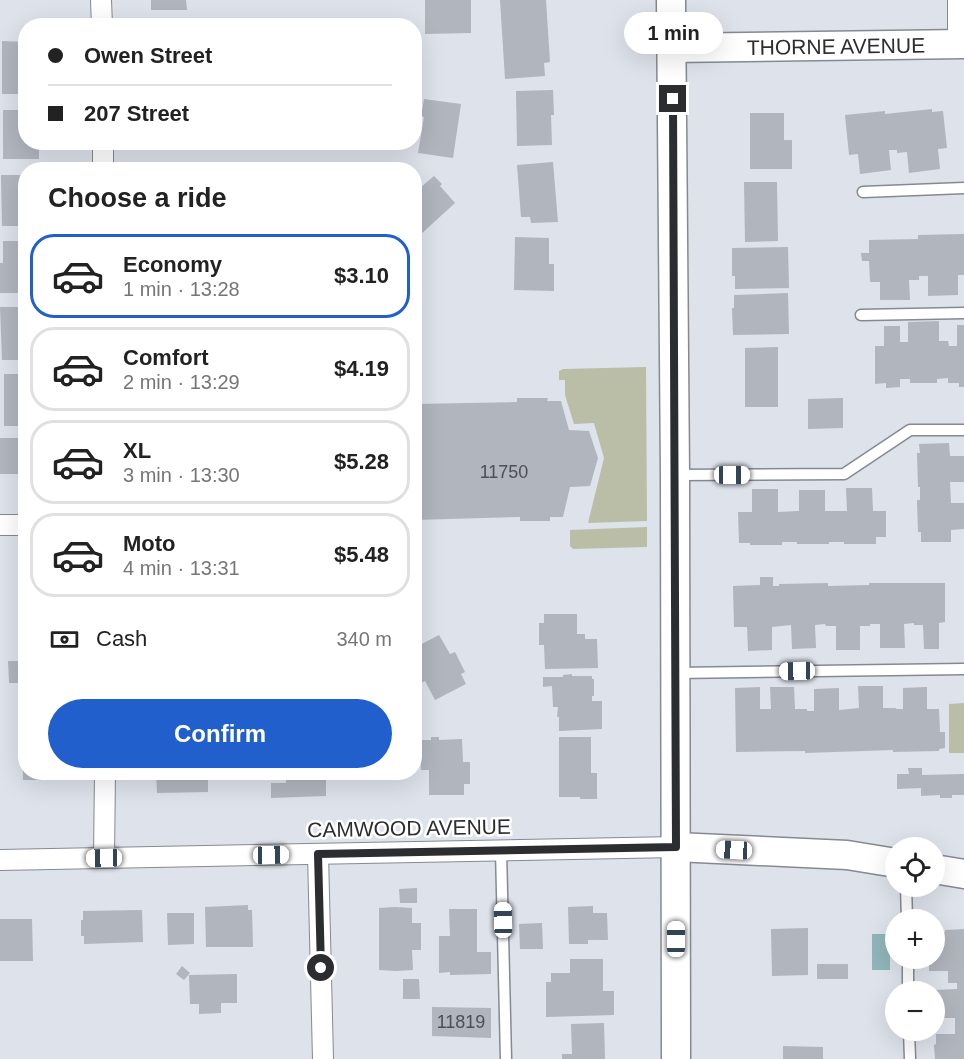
<!DOCTYPE html>
<meta charset="utf-8">
<style>
:root{--surface:#fff;--page:#f6f6f6;--text:#222;--muted:#767676;--line:#e0e0e0;--accent:#2160cc}
body{margin:0;font-family:Arial,sans-serif;background:var(--page);color:var(--text);height:100vh;display:flex;flex-direction:column;font-size:22px;white-space:nowrap}
*{box-sizing:border-box;margin:0}
p{font-size:20px;color:var(--muted)}
.icon{flex:none;width:33px;height:33px;fill:none;stroke:currentColor;stroke-width:2;stroke-linecap:round;stroke-linejoin:round}
.map{position:relative;flex:1;overflow:hidden}
.side{position:absolute;left:18px;top:162px;width:404px;height:618px;display:flex;flex-direction:column;background:var(--surface);border-radius:24px;box-shadow:0 6px 24px #0002}
.side>*{flex:none}
.guide{position:absolute;left:18px;top:18px;width:404px;height:132px;border-radius:24px;box-shadow:0 6px 24px #0002;display:grid;align-content:center;height:132px;padding:0 30px;background:var(--surface)}
.fabs{position:absolute;left:885px;top:837px;display:grid;gap:12px}
.fabs a{display:grid;place-items:center;width:60px;height:60px;border-radius:50%;background:var(--surface);box-shadow:0 6px 24px #0002;font-size:30px}
.end{position:absolute;width:27px;height:27px;margin:-14px;border:8px solid #2c2d31;background:#fff;box-shadow:0 0 0 3px #fff}
.from{border-radius:50%}
.bubble{position:absolute;height:42px;border-radius:21px;background:var(--surface);box-shadow:0 6px 24px #0002;font-size:20px;font-weight:800;line-height:42px;text-align:center}
.car{position:absolute;width:18px;height:36px;margin:-18px -9px;border-radius:8px;box-shadow:0 0 4px 2px #0007;background:linear-gradient(#fff 24%,#345 0 40%,#fff 0 76%,#345 0 86%,#fff 0)}
.guide b{display:flex;align-items:center;gap:21px;height:57px;font-size:22px}
.guide b+b{border-top:2px solid var(--line)}
.guide i{width:15px;height:15px;background:var(--text)}
ul{padding:0;list-style:none}
li{display:flex;align-items:center;gap:18px;height:84px;margin:0 12px 9px;padding:0 18px;border:3px solid var(--line);border-radius:24px}
li div{flex:1}
li b{display:block;font-size:22px}
li em{font-style:normal;font-weight:800}
li.selected{border-color:var(--accent)}
li>.icon{width:54px;height:54px;stroke-width:1.5}
h2{padding:0 30px;font-size:27px;line-height:72px}
.pay{display:flex;align-items:center;gap:15px;height:66px;padding:0 30px;font-size:22px}
.pay p{margin-inline-start:auto}
.cta{display:flex;gap:12px;margin-top:auto;padding:12px 30px}
.cta a{flex:1;height:69px;border-radius:36px;background:var(--accent);color:#fff;font-size:24px;font-weight:800;line-height:69px;text-align:center}
.map>svg:first-child{display:block}
.green{fill:#bbbea6}
.water{fill:#90b6ba}
.building{fill:#b0b5be}
.lines{fill:none;stroke-linecap:round;stroke-linejoin:round}
.lane-casing{stroke:#858a92;stroke-width:13}
.street-casing{stroke:#858a92;stroke-width:22}
.secondary-casing{stroke:#858a92;stroke-width:31}
.lane{stroke:#fff;stroke-width:10}
.street{stroke:#fff;stroke-width:20}
.secondary{stroke:#fff;stroke-width:28}
.route{stroke:#2c2d31;stroke-width:8}
.labels{text-anchor:middle;dominant-baseline:central;stroke-width:5;stroke-linejoin:round;paint-order:stroke}
.number-label{font-size:18px;fill:#4d4f54}
.street-label{font-size:21px;fill:#2c2d31;stroke:#fff}
</style>
<div class="map">
<svg width="964" height="1059" viewBox="0 0 964 1059">
<rect width="100%" height="100%" fill="#dde2eb"/>
<g class="green">
<path d="M646,367l1,154 -59,2 16,-65 -10,-35 -20,1 -9,-29v-15h-6v-9l4,-2z"/>
<path d="M647,527v20l-74,2 -3,-3v-16z"/>
<path d="M964,703v50h-15v-49z"/>
</g>
<rect class="water" x="872" y="934" width="18" height="36"/>
<g class="building">
<path d="M151,0h35l1,10h-36z"/>
<path d="M425,0h46v33l-46,1z"/>
<path d="M500,0h46l4,62 -6,1 1,13 -40,3z"/>
<path d="M2,41l24,1v52h-24z"/>
<path d="M553,90l1,25h-3l1,30 -35,1 -1,-55z"/>
<path d="M424,99l37,5 -8,54 -35,-5 6,-36 -3,-1z"/>
<path d="M932,109v3l11,-1 4,37 -9,1 2,20 -31,4 -2,-21 -10,1v-3h-8l2,20 -31,4 -2,-20 -9,1 -4,-40 40,-4v3z"/>
<path d="M3,110h23v32h13v17h-36z"/>
<path d="M750,113h34v27h8v29h-42z"/>
<path d="M553,162l5,60 -27,1 -1,-6h-9l-4,-52z"/>
<path d="M1,175h25v51h-24z"/>
<path d="M434,176l8,8 -2,2 15,17 -35,32 -4,-4 -2,1v-45l3,-3 4,3z"/>
<path d="M744,182h33l1,59 -33,1z"/>
<path d="M964,234v41h-6v20l-30,1v-20h-9v4h-10l1,20h-30v-18h-10l-1,-21h-7l-1,-8h8v-13l49,-1v-4z"/>
<path d="M515,237l34,1v26h5v27l-40,-1z"/>
<path d="M3,241h23v52h-26v-30h3z"/>
<path d="M788,247l1,41 -54,1v-13h-3v-28z"/>
<path d="M788,293l1,41 -56,1 -1,-27h2v-13z"/>
<path d="M0,307h26v53h-24z"/>
<path d="M939,321v20h9l1,5h8v-21h7v62h-5v-4h-11v-5l-11,1v4h-27v-4h-10v8l-14,1v-5l-11,1v-38h9v-20h16v16h8v-20z"/>
<path d="M778,347v60h-33v-59z"/>
<rect x="4" y="374" width="22" height="52"/>
<path d="M517,398h31l-1,3h14l8,29 20,1 9,27 -8,28 -20,1 -7,30h-13v4h-30v-4l-106,3v-116l103,-2z"/>
<path d="M843,398v30l-35,1v-30z"/>
<rect x="0" y="438" width="26" height="36"/>
<path d="M949,443l1,13h14v26h-14l1,21h13v26l-13,1v12h-30v-10h-3l-1,-32h3v-13h-2l-1,-34h3l-1,-9z"/>
<path d="M846,488h26l1,23h13v26h-10v7h-32v-2h-15v2h-32v-2h-15v3h-32v-2h-11l-1,-31h14v-23h26v23l21,-1v-21h26v21h22z"/>
<path d="M760,577h13v9h6v-2l49,-1v3l41,-1v-2h76v39l-6,1v26h-15l-1,-24h-9v-2l-10,1 1,24h-25v-24h-10v2h-10v24h-24v-24h-10l-1,-2 -10,1 1,23 -24,1 -1,-24 -19,2v23l-24,1 -1,-24h-13l-1,-41 27,-1z"/>
<rect x="22" y="581" width="4" height="57"/>
<path d="M544,614h33v20h8v5h12l1,29 -53,1 -1,-24h-5v-22h5z"/>
<path d="M439,635l11,19 5,-2 10,20 -4,2 5,10 -31,16 -10,-19 -4,2 -4,-6 -3,2v-31z"/>
<path d="M8,661h15v5h3v17h-17z"/>
<path d="M572,674v2h20v3h2v17h-2v5h10v28l-43,2v-14h-2l1,-10h-5l-1,-21 -9,1v-10h20v-2z"/>
<path d="M858,686h25v22h13v1h7v-21l24,-1v22h12l1,23h5v16l-6,1v2l-46,1v-2l-88,3v-2l-69,1 -1,-64 25,-1v22h11l-1,-22h24l1,22h12v2h7v-22l25,-1v22l20,-2z"/>
<rect x="19" y="689" width="7" height="35"/>
<path d="M22,732h4v40h33v8h-36z"/>
<path d="M431,737h8v3l23,-1 1,23h7v22h-6v11h-35v-25h-8l-1,-30h11z"/>
<path d="M559,737h32v36h6v26h-17v-2h-21z"/>
<path d="M908,768h14v7l42,-1v21h-12v3h-12v-3l-19,1v-8l-24,1v-15h12z"/>
<path d="M156,772h52v20l-51,1z"/>
<path d="M286,772h40v24l-55,2v-15h15z"/>
<path d="M417,888v15h-17l-1,-14z"/>
<path d="M248,905v5h4l1,37h-47l-1,-40z"/>
<path d="M593,906v7h14l1,27h-20v4h-19l-1,-37z"/>
<path d="M395,907l17,1v15h9v27h-9l1,20 -17,1 -17,-1v-62z"/>
<path d="M449,909h28v43h14v22l-41,1v-3l-11,1v-37h11z"/>
<path d="M142,910l1,32 -59,2v-8h-3v-16h2v-9z"/>
<path d="M167,913h27v31l-26,1z"/>
<path d="M0,919h32l1,42h-33z"/>
<path d="M542,923l1,26h-23l-1,-25z"/>
<path d="M808,928v47l-36,1 -1,-47z"/>
<path d="M964,929v130h-29l-1,-14 2,-1v-10h19v-16h-21v-28l23,-1v-6h-9v-12h-19v-13h5v-15h4v-10l7,-1v-2z"/>
<path d="M570,959h33v32h11v24l-68,2v-35h5v-9h19z"/>
<rect x="817" y="964" width="31" height="15"/>
<path d="M182,966l8,7 -6,7 -8,-6z"/>
<path d="M237,974v29h-16v10l-22,1v-10h-9l-1,-29z"/>
<path d="M403,979h16l1,20h-17z"/>
<path d="M432,1007l59,1v30l-59,-2z"/>
<path d="M604,1023l1,36h-43v-5h10l-1,-30z"/>
<path d="M783,1046l40,1v12h-40z"/>
</g>
<g class="lines">
<defs>
<g id="lane">
<path d="M863,192l101,-4"/>
<path d="M861,315l103,-2"/>
<path d="M675,475l169,-1 66,-44h54"/>
<path d="M676,673l288,-4"/>
<path d="M501,850l5,209"/>
<path d="M906,886l1,34"/>
<path d="M908,958v34"/>
<path d="M909,1030l1,29"/>
</g>
<g id="street">
<path d="M101,0l1,26"/>
<path d="M958,0v44"/>
<path d="M103,142v28"/>
<path d="M0,525h26"/>
<path d="M318,854l5,205"/>
<path d="M104,858l1,-86"/>
<path d="M0,860l676,-13"/>
</g>
<g id="secondary">
<path d="M671,0l4,475 1,584"/>
<path id="s1" d="M671,48l293,-4"/>
<path d="M676,847l171,8 49,8"/>
<path d="M934,869l30,5"/>
</g>
</defs>
<use href="#lane" class="lane-casing"/>
<use href="#street" class="street-casing"/>
<use href="#secondary" class="secondary-casing"/>
<use href="#lane" class="lane"/>
<use href="#street" class="street"/>
<use href="#secondary" class="secondary"/>
</g>
<g class="lines">
<path class="route" d="M321,968l-3,-114 358,-7 -3,-748"/>
</g>
<g class="labels">
<g class="number-label">
<text x="504" y="472">11750</text>
<text x="461" y="1022">11819</text>
</g>
<g class="street-label">
<text stroke="none"><textPath href="#s1" startOffset="165">THORNE AVENUE</textPath></text>
<text transform="translate(409 828) rotate(-1)">CAMWOOD AVENUE</text>
</g>
</g>
</svg>
<div class="fabs">
<a><svg class="icon" aria-label="locate" viewBox="0 0 24 24"><circle cx="12" cy="12" r="6"/><path d="M12 2v4M12 18v4M2 12h4M18 12h4"/></svg></a>
<a>+</a>
<a>−</a>
</div>
<i class="end from" style="left:321px;top:968px"></i>
<i class="end" style="left:673px;top:99px"></i>
<div class="bubble" style="left:624px;top:12px;width:99px">1 min</div>
<i class="car" style="left:732px;top:475px;rotate:90deg"></i>
<i class="car" style="left:797px;top:671px;rotate:269deg"></i>
<i class="car" style="left:734px;top:850px;rotate:273deg"></i>
<i class="car" style="left:271px;top:855px;rotate:89deg"></i>
<i class="car" style="left:104px;top:858px;rotate:269deg"></i>
<i class="car" style="left:503px;top:920px;rotate:359deg"></i>
<i class="car" style="left:676px;top:939px;rotate:0deg"></i>
<div class="guide">
<b><i class="from"></i>Owen Street</b>
<b><i></i>207 Street</b>
</div>
<section class="side">
<h2>Choose a ride</h2>
<ul>
<li class="selected"><svg class="icon" aria-label="car" viewBox="0 0 24 24"><path d="M5 17H2v-5l4-1 3-4h7l3 4 3 1v5h-3M9 17h6M6 11h13"/><circle cx="7" cy="17" r="2"/><circle cx="17" cy="17" r="2"/></svg><div><b>Economy</b><p>1 min · 13:28</p></div><em>$3.10</em></li>
<li><svg class="icon" aria-label="car" viewBox="0 0 24 24"><path d="M5 17H2v-5l4-1 3-4h7l3 4 3 1v5h-3M9 17h6M6 11h13"/><circle cx="7" cy="17" r="2"/><circle cx="17" cy="17" r="2"/></svg><div><b>Comfort</b><p>2 min · 13:29</p></div><em>$4.19</em></li>
<li><svg class="icon" aria-label="car" viewBox="0 0 24 24"><path d="M5 17H2v-5l4-1 3-4h7l3 4 3 1v5h-3M9 17h6M6 11h13"/><circle cx="7" cy="17" r="2"/><circle cx="17" cy="17" r="2"/></svg><div><b>XL</b><p>3 min · 13:30</p></div><em>$5.28</em></li>
<li><svg class="icon" aria-label="car" viewBox="0 0 24 24"><path d="M5 17H2v-5l4-1 3-4h7l3 4 3 1v5h-3M9 17h6M6 11h13"/><circle cx="7" cy="17" r="2"/><circle cx="17" cy="17" r="2"/></svg><div><b>Moto</b><p>4 min · 13:31</p></div><em>$5.48</em></li>
</ul>
<div class="pay"><svg class="icon" aria-label="cash" viewBox="0 0 24 24"><path d="M3 7h18v10H3z"/><circle cx="12" cy="12" r="2"/></svg>Cash<p>340 m</p></div>
<div class="cta"><a>Confirm</a></div>
</section>
</div>
